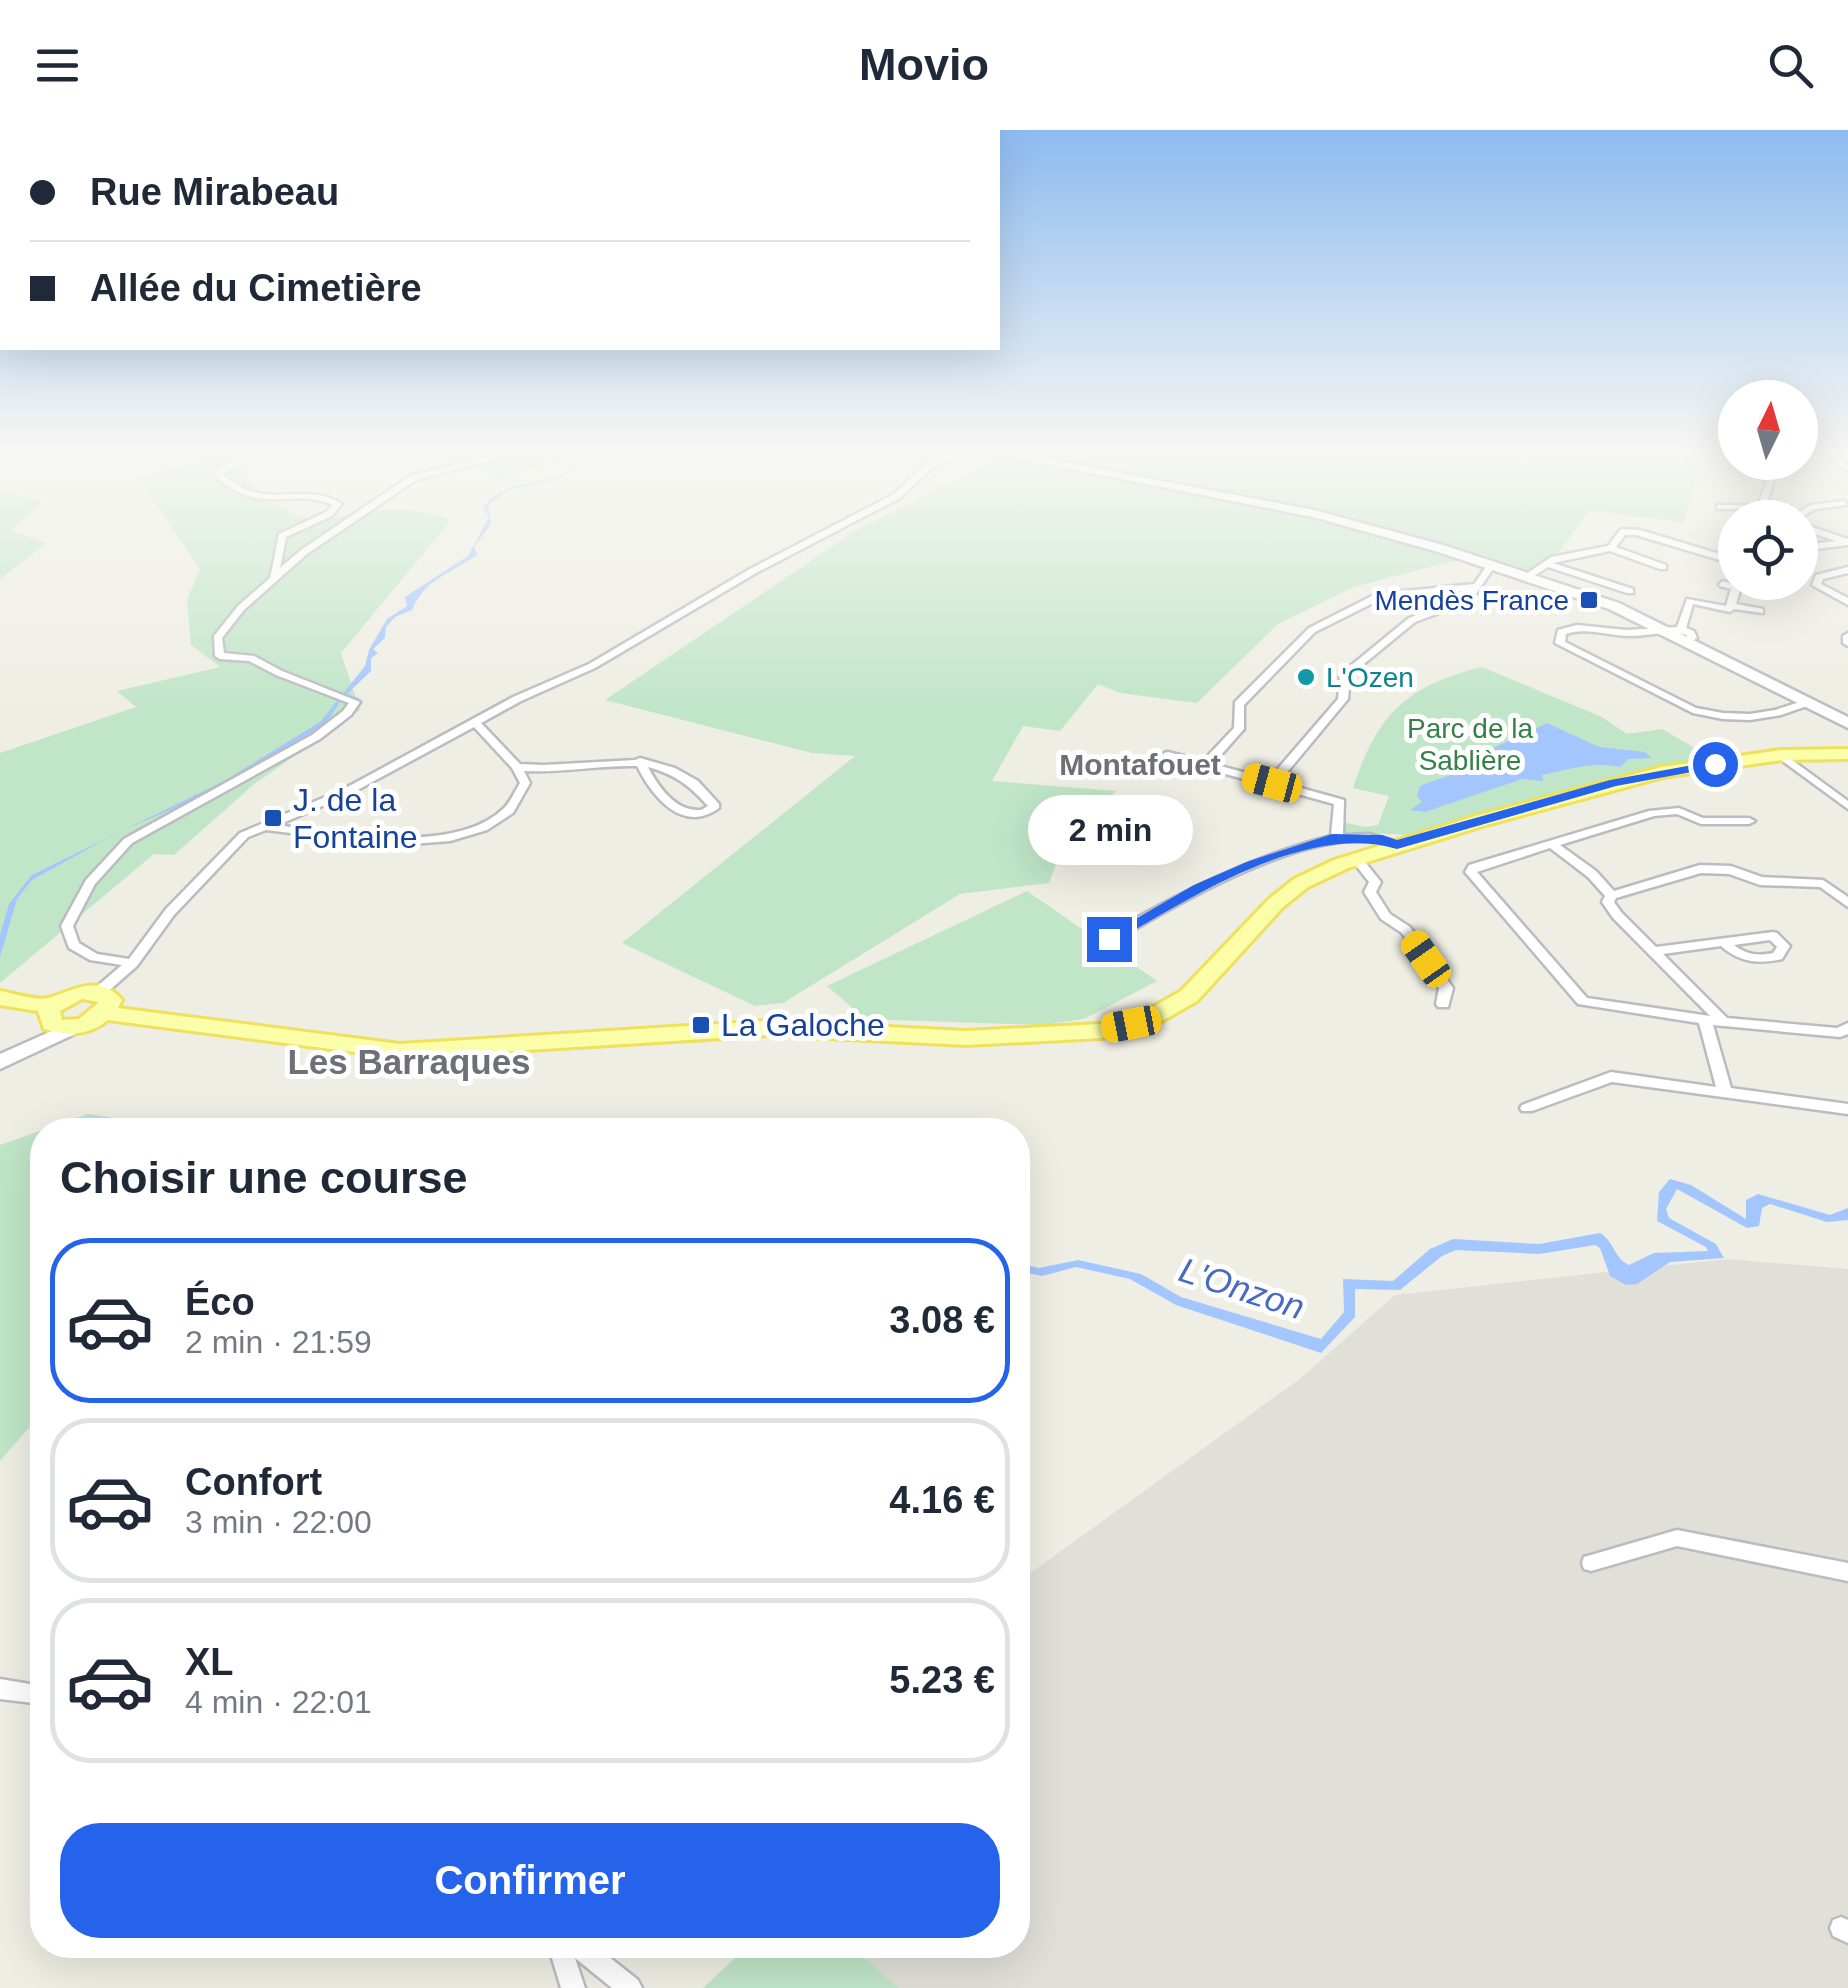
<!DOCTYPE html>
<html lang="fr">
<meta charset="utf-8">
<style>
:root{--surface:#fff;--page:#f6f6f7;--text:#1f2937;--muted:#747a83;--line:#e0e1e3;--accent:#2563eb}
body{margin:0;font-family:Arial,sans-serif;background:var(--page);color:var(--text);height:100vh;display:flex;flex-direction:column;font-size:38px;white-space:nowrap}
*{box-sizing:border-box;margin:0}
p{font-size:32px;color:var(--muted)}
.icon{flex:none;width:55px;height:55px;fill:none;stroke:currentColor;stroke-width:2;stroke-linecap:round;stroke-linejoin:round}
.map{position:relative;flex:1;overflow:hidden}
.details{position:absolute;left:30px;top:988px;width:1000px;height:840px;display:flex;flex-direction:column;background:var(--surface);border-radius:40px;box-shadow:0 10px 40px #0002}
.details>*{flex:none}
.top-card{position:absolute;left:0px;top:0px;width:1000px;height:220px;box-shadow:0 10px 40px #0002;display:grid;align-content:center;height:220px;padding:0 30px;background:var(--surface)}
.needle{width:65px;rotate:5deg}
.buttons{position:absolute;left:1718px;top:250px;display:grid;gap:20px}
.buttons a{display:grid;place-items:center;width:100px;height:100px;border-radius:50%;background:var(--surface);box-shadow:0 10px 40px #0002;font-size:50px}
.end{position:absolute;width:45px;height:45px;margin:-22px;border:12px solid #2563eb;background:#fff;box-shadow:0 0 0 5px #fff}
.from{border-radius:50%}
.bubble{position:absolute;height:70px;border-radius:35px;background:var(--surface);box-shadow:0 10px 40px #0002;font-size:32px;font-weight:800;line-height:70px;text-align:center}
.car{position:absolute;width:30px;height:60px;margin:-30px -15px;border-radius:12px;box-shadow:0 0 8px 2px #0007;background:linear-gradient(#f5c518 24%,#345 0 40%,#f5c518 0 76%,#345 0 86%,#f5c518 0)}
.top-card b{display:flex;align-items:center;gap:35px;height:95px;font-size:38px}
.top-card b+b{border-top:2px solid var(--line)}
.top-card i{width:25px;height:25px;background:var(--text)}
ul{padding:0;list-style:none}
li{display:flex;align-items:center;gap:30px;height:165px;margin:0 20px 15px;padding:0 10px;border:5px solid var(--line);border-radius:40px}
li div{flex:1}
li b{display:block;font-size:38px}
li em{font-style:normal;font-weight:800}
li.active{border-color:var(--accent)}
li>.icon{width:90px;height:90px;stroke-width:1.5}
h2{padding:0 30px;font-size:45px;line-height:120px}
.cta{display:flex;gap:20px;margin-top:auto;padding:20px 30px}
.cta a{flex:1;height:115px;border-radius:40px;background:var(--accent);color:#fff;font-size:40px;font-weight:800;line-height:115px;text-align:center}
header{display:flex;justify-content:space-between;align-items:center;height:130px;padding:0 30px;background:var(--surface);font-size:45px;font-weight:800}
.map>svg:first-child{display:block}
.industrial{fill:#e0dfd8}
.green{fill:#c0e5c7}
.water{fill:#a4c6fe}
.lines{fill:none;stroke-linecap:round;stroke-linejoin:round}
.street-casing{stroke:#bbbcc2;stroke-width:5}
.secondary-casing{stroke:#b9bbc2;stroke-width:5}
.primary-casing{stroke:#efe15c;stroke-width:6}
.street{fill:#fff;fill-rule:evenodd}
.secondary{fill:#fff;fill-rule:evenodd}
.primary{fill:#fbfea9;fill-rule:evenodd}
.route{fill:#2563eb}
.transit-dot{fill:#1a4fb4;stroke:#fff;stroke-width:4}
.culture-dot{fill:#0f9aa8;stroke:#fff;stroke-width:4}
.labels{text-anchor:middle;dominant-baseline:central;stroke-width:10;stroke-linejoin:round;paint-order:stroke}
.far-transit-label{font-size:28px;fill:#164399;stroke:#fff;text-anchor:end}
.far-culture-label{font-size:28px;fill:#0d838f;stroke:#fff;text-anchor:start}
.far-park-label{font-size:28px;fill:#358147;stroke:#fff}
.far-neighbourhood-label{font-size:30px;font-weight:bold;fill:#6d7076;stroke:#fff}
.transit-label{font-size:32px;fill:#164399;stroke:#fff;text-anchor:start}
.neighbourhood-label{font-size:35px;font-weight:bold;fill:#6d7076;stroke:#fff}
.water-label{font-size:35px;font-style:italic;fill:#466bc1;stroke:#fff}
</style>
<header><svg class="icon" aria-label="menu" viewBox="0 0 24 24"><path d="M4 6h16M4 12h16M4 18h16"/></svg>Movio<svg class="icon" aria-label="search" viewBox="0 0 24 24"><circle cx="10" cy="10" r="6"/><path d="M15 15l6 6"/></svg></header>
<div class="map">
<svg width="1848" height="1858" viewBox="0 0 1848 1858">
<rect width="100%" height="100%" fill="#eeeee4"/>
<path class="industrial" d="M1727,1129l121,10v719h-949l-50,-43h169v-363l283,-204 94,-83z"/>
<g class="green">
<path d="M452,321h129l-80,29z"/>
<path d="M1015,321h679l7,12 -18,60 -93,-13 -34,46 -31,18 -61,-16 -110,29 -76,37 -81,79 -77,-10 -22,-9 -38,47 -37,-5 -31,55 125,10 -48,35 -20,57 -89,11 -177,109 -28,3 -133,-63 233,-187 -43,-3 -207,-53 250,-169z"/>
<path d="M229,325l38,46 48,22c51,-14 86,-21 136,-3l-110,133 19,57 -107,75 -79,70 -20,-1 -154,129v-230l136,-46 -19,-16 103,-24 -29,-22 -4,-45 13,-31 -63,-92z"/>
<path d="M7,362l36,9 -32,30 35,12 -46,36v-86z"/>
<path d="M1482,537l120,50 25,17 35,-5 52,30 -94,17 -208,59 -70,-3 -1,-10 25,5 12,-2 11,-29 -36,-8c24,-74 54,-103 129,-121z"/>
<path d="M1027,761l130,90 -73,38 -42,6 -177,-6 -38,-33z"/>
<path d="M88,984l115,16h-161v294l-9,-1 -33,38v-316z"/>
<path d="M749,1815h100l50,43h-196z"/>
</g>
<g class="water">
<path d="M614,321l-57,28 -50,12 -19,14 3,19 -17,23 3,8c-25,18 -53,24 -65,55l-17,7 -9,10 -1,11 -12,11 5,4 -7,5v13l-24,23 15,5 -18,-3 -16,24 -13,10 -113,66 -87,38 -83,46 -15,19 -17,58v-22l9,-31 23,-29 192,-94 96,-59 45,-56 4,-16 18,-31 20,-13 -2,-9 63,-41 21,-39 -6,-9c16,-24 46,-23 72,-31 20,-6 40,-18 59,-26z"/>
<path d="M1547,593l52,24 46,5 7,6 -24,1 -8,8c-26,-6 -52,2 -78,8l1,6 -21,-2 -97,33 -15,-2 12,-8 -5,-6 3,-10 55,-20 14,-16z"/>
<path d="M1670,1049l21,6 55,34v-19l12,-6 72,21 18,-7v12l-21,2 -57,-18 -8,4 -3,18 -12,2 -70,-39 -11,20 3,9 47,26 8,14 -54,4 -33,22 -11,1 -16,-9 -10,-28 -5,-3 -56,9 -83,-4 -14,6 -42,34 -45,-1v28l-34,36 -145,-48 -46,-26 -54,-12 -34,9 -24,-5v-8l21,5 39,-8 63,14 40,23 140,42 23,-27 -1,-33 50,2 37,-32 23,-10 86,5 61,-11c14,8 14,25 29,32l25,-12 54,-2 -2,-4 -49,-26 2,-29z"/>
</g>
<g class="lines">
<defs>
<g id="street">
<path d="M509,321h15l-108,29 -109,74 -63,56 -22,28 2,15 30,3 28,15 78,31 -9,13 -31,24 -188,104 -37,41 -22,42 6,17 18,11 32,5 37,-50 74,-76 102,-43 171,-93 76,-33 161,-95 144,-75 31,-29 29,-14h11l-34,18 -31,29 -144,75 -161,95 -74,33 -40,22 39,41 24,1 91,-5 5,-2 35,10 23,13 21,23v4c-36,26 -66,-10 -82,-42 -38,-1 -75,7 -113,5l6,12 -17,30 -26,17 -37,11 -38,3 -40,-1 -106,-13 -18,7 -74,78 -37,51 -33,29h-10l-2,-3 2,-3 28,-24 -32,-5 -21,-12 -8,-22 25,-46 38,-41 188,-104 31,-24 6,-8 -73,-28 -27,-14 -29,-2 -5,-3 -1,-20 24,-30 32,-28 9,-44 47,-22 7,-7c-44,-19 -71,13 -118,-29v-4l17,-12h6v4l-15,10c44,40 79,5 119,30l-10,12 -46,21 -6,31 21,-18 109,-74zM474,597l38,41 8,15c-5,8 -10,20 -17,26 -48,46 -165,25 -225,16l72,-31zM648,637c28,8 41,18 60,39l-7,4c-25,2 -42,-22 -53,-43z"/>
<path d="M1831,321h8l1,7 8,7v6l-15,-10z"/>
<path d="M1749,339h6l19,9 -6,22 8,10 11,8h-11l-9,-9h-50v-4h46l-3,-5 7,-19 -18,-8z"/>
<path d="M1843,371l4,2 -1,2 -31,4 -15,9h-10l20,-13z"/>
<path d="M1800,393l48,16v6l-48,6v-6l36,-4 -36,-12z"/>
<path d="M1623,399l17,1 83,25 12,-2v6l-12,2 -87,-26h-11l-9,12 50,18v4h-6l-50,-18 -57,12 80,26v4h-6l-79,-26 -19,12 -7,-2 29,-20 57,-11 12,-16z"/>
<path d="M1488,434l7,2 -24,35 -56,21 -61,50 -4,5 -2,22 -69,83 65,18 -1,35 26,-1 32,9v4l-4,1c-10,-2 -20,-7 -30,-7 -74,-5 -191,63 -254,101h-8l-2,-3 2,-3c72,-42 145,-79 226,-100l3,-32 -170,-47v-4l4,-1 35,9 31,-33 1,-26 74,-74 67,-34 98,-10zM1470,460l-5,7 -56,21 -61,50 -8,9 -2,22 -69,80 -56,-15 31,-35v-24l71,-73 66,-33z"/>
<path d="M1848,437v6l-25,6 -2,5 27,14v7l-36,-20 4,-10z"/>
<path d="M1723,451l18,6 -5,17 27,5v4l-29,-4 -4,3 -37,-8 -7,24 8,3 3,7 -11,7 -5,-3 6,-5v-2c-20,-5 -38,1 -57,1 -22,0 -43,-9 -64,-2l-1,8 131,66 27,5 27,1 25,-4 31,-10 5,3 -1,2 -29,10 -31,5 -27,-1 -30,-6 -138,-70 3,-13 19,-5 49,5 51,-3 10,-28 39,7 5,-17 -11,-3 -1,-2z"/>
<path d="M1848,503v13l-5,-3v-7z"/>
<path d="M1781,622l67,49v8l-71,-52 -1,-2z"/>
<path d="M1679,678l24,10h46l6,3 -6,3h-48l-24,-10 -23,2 -94,29 36,26 18,20 86,-26 31,1 31,11 61,3 25,17v10l-28,-20 -60,-2 -31,-11 -28,-1 -85,25 -2,4 7,10 35,35 117,-15 4,1 13,13 -8,13c-23,5 -42,4 -61,-13l-58,8 64,64 110,10 11,-5v11l-8,3 -127,-12 18,63 117,16v10l-236,-32 -80,29h-10l-2,-3 2,-3 89,-33 105,15 -17,-64 -121,-19 -113,-132 4,-7 180,-54zM1550,718l38,29 17,19 -3,6 11,16 97,98 -123,-18 -110,-126zM1770,810l7,7 -4,6c-15,3 -26,2 -39,-8z"/>
<path d="M1357,725l4,2 20,25 -5,10 14,22 20,13 43,61 -5,19h-10l-2,-3 3,-16 -37,-55 -21,-14 -17,-27 5,-10 -18,-23z"/>
<path d="M1677,1400l171,33v18l-171,-35 -86,25 -7,-2 -2,-6 2,-6 7,-2z"/>
<path d="M0,1549l42,7v18l-42,-5z"/>
<path d="M1841,1787l7,3v23l-15,-7 -3,-8 3,-8z"/>
<path d="M548,1815h46l44,35 4,8h-30l-37,-30 10,30h-24z"/>
</g>
<g id="secondary">
<path d="M980,321h25l309,59 129,35 176,58 229,114v11l-239,-119 -174,-58 -122,-34z"/>
<path d="M72,892l10,6 -3,4 -79,37v-15z"/>
</g>
<path id="primary" d="M1848,619v10l-67,1 -118,17 -177,48 -138,43 -40,19 -25,20 -86,94 -35,20 -60,17 -137,7 -195,-10 -370,23 -292,-38c-20,16 -40,16 -64,9l-6,-18 -38,-6v-14c13,2 36,10 48,7 26,-7 51,-25 74,2l-4,8 282,36 370,-23 195,10 136,-7 45,-13 35,-20 88,-92 25,-20 40,-19 138,-43 190,-50 119,-17zM82,869l17,3 -20,17 -17,1 -2,-9z"/>
</defs>
<use href="#street" class="street-casing"/>
<use href="#secondary" class="secondary-casing"/>
<use href="#primary" class="primary-casing"/>
<use href="#street" class="street"/>
<use href="#secondary" class="secondary"/>
<use href="#primary" class="primary"/>
</g>
<linearGradient id="sky" x2="0" y2="1"><stop stop-color="#8dbbf1"/><stop offset="0.55" stop-color="#f7f7f3"/><stop offset="1" stop-color="#f7f7f3" stop-opacity="0"/></linearGradient>
<rect width="1848" height="582" fill="url(#sky)"/>
<path class="route" d="M1715,631l4,1v5l-103,19 -219,63c-91,-27 -206,49 -283,93l-13,-3 93,-54 55,-24 83,-27 50,1 15,5 213,-60z"/>
<g class="transit-dot">
<rect x="1579" y="460" width="20" height="20" rx="5"/>
<rect x="263" y="678" width="20" height="20" rx="5"/>
<rect x="691" y="885" width="20" height="20" rx="5"/>
</g>
<circle class="culture-dot" cx="1306" cy="547" r="10"/>
<g class="labels">
<g class="far-transit-label">
<text x="1569" y="470">Mendès France</text>
</g>
<g class="far-culture-label">
<text x="1326" y="547">L'Ozen</text>
</g>
<g class="far-park-label">
<text x="1470" y="598">Parc de la<tspan x="1470" dy="32">Sablière</tspan></text>
</g>
<g class="far-neighbourhood-label">
<text x="1140" y="634">Montafouet</text>
</g>
<g class="transit-label">
<text x="293" y="670">J. de la<tspan x="293" dy="37">Fontaine</tspan></text>
<text x="721" y="895">La Galoche</text>
</g>
<g class="neighbourhood-label">
<text x="409" y="931">Les Barraques</text>
</g>
<g class="water-label">
<text transform="translate(1242 1158) rotate(18)">L'Onzon</text>
</g>
</g>
</svg>
<div class="buttons">
<a><svg class="needle" viewBox="-14 -14 28 28"><path d="M0-13l5 13h-10z" fill="#e53935"/><path d="M0 13l5-13h-10z" fill="#747a83"/></svg></a>
<a><svg class="icon" aria-label="locate" viewBox="0 0 24 24"><circle cx="12" cy="12" r="6"/><path d="M12 2v4M12 18v4M2 12h4M18 12h4"/></svg></a>
</div>
<i class="end from" style="left:1715px;top:634px"></i>
<i class="end" style="left:1109px;top:809px"></i>
<div class="bubble" style="left:1028px;top:665px;width:165px">2 min</div>
<i class="car" style="left:1272px;top:653px;rotate:285deg"></i>
<i class="car" style="left:1426px;top:829px;rotate:325deg"></i>
<i class="car" style="left:1131px;top:894px;rotate:259deg"></i>
<div class="top-card">
<b><i class="from"></i>Rue Mirabeau</b>
<b><i></i>Allée du Cimetière</b>
</div>
<section class="details">
<h2>Choisir une course</h2>
<ul>
<li class="active"><svg class="icon" aria-label="car" viewBox="0 0 24 24"><path d="M5 17H2v-5l4-1 3-4h7l3 4 3 1v5h-3M9 17h6M6 11h13"/><circle cx="7" cy="17" r="2"/><circle cx="17" cy="17" r="2"/></svg><div><b>Éco</b><p>2 min · 21:59</p></div><em>3.08 €</em></li>
<li><svg class="icon" aria-label="car" viewBox="0 0 24 24"><path d="M5 17H2v-5l4-1 3-4h7l3 4 3 1v5h-3M9 17h6M6 11h13"/><circle cx="7" cy="17" r="2"/><circle cx="17" cy="17" r="2"/></svg><div><b>Confort</b><p>3 min · 22:00</p></div><em>4.16 €</em></li>
<li><svg class="icon" aria-label="car" viewBox="0 0 24 24"><path d="M5 17H2v-5l4-1 3-4h7l3 4 3 1v5h-3M9 17h6M6 11h13"/><circle cx="7" cy="17" r="2"/><circle cx="17" cy="17" r="2"/></svg><div><b>XL</b><p>4 min · 22:01</p></div><em>5.23 €</em></li>
</ul>
<div class="cta"><a>Confirmer</a></div>
</section>
</div>
